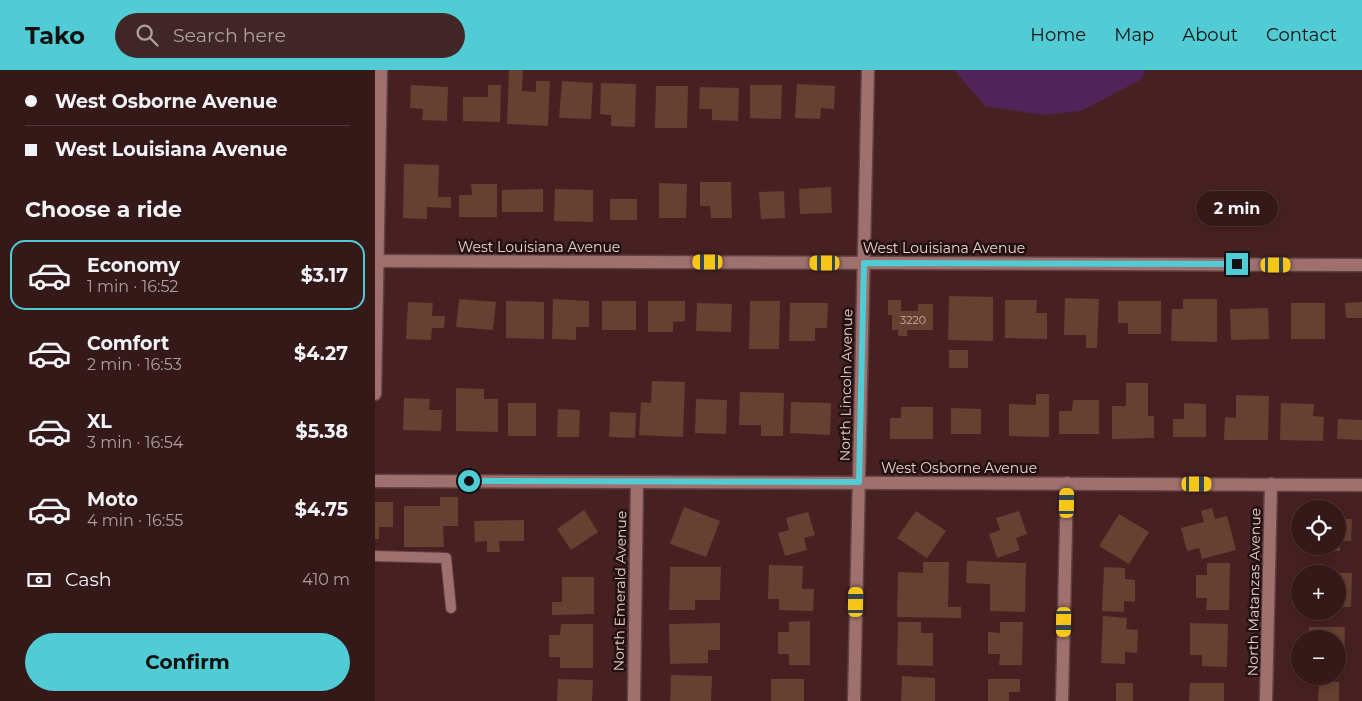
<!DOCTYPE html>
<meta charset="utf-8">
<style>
:root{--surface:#351919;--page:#402626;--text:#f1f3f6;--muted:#aaa0a2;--line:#4f3838;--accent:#51ccd4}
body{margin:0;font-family:Montserrat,sans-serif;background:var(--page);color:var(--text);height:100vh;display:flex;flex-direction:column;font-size:19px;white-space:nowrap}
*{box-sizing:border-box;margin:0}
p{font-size:16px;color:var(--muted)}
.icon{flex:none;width:28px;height:28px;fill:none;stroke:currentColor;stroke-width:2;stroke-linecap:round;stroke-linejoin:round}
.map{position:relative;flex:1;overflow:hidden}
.drawer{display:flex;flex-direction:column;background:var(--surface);width:375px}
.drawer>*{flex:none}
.top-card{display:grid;align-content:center;height:110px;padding:0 25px;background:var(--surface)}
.fabs{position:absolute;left:916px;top:430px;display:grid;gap:10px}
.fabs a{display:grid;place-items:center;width:55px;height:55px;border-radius:50%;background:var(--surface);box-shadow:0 2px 12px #0003,0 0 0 1px var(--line);font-size:25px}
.end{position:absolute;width:22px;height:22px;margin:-11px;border:6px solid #51ccd4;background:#111;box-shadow:0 0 0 2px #111}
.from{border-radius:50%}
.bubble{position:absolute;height:35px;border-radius:18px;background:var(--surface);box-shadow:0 2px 12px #0003,0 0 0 1px var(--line);font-size:16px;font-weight:700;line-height:35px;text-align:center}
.car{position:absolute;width:15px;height:30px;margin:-15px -8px;border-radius:6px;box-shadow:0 0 4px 1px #0007;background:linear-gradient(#f5c518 24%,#345 0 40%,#f5c518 0 76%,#345 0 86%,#f5c518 0)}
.top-card b{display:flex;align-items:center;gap:18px;height:48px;font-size:19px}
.top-card b+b{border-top:1px solid var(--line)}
.top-card i{width:12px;height:12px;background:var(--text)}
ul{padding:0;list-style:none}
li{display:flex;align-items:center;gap:15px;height:70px;margin:0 10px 8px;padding:0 15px;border:2px solid transparent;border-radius:15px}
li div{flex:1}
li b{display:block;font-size:19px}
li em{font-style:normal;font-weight:700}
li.on{border-color:var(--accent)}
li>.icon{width:45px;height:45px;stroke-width:1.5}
h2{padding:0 25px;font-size:22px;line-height:60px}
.pay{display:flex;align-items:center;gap:12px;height:55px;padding:0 25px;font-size:19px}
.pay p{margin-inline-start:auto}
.button{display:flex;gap:10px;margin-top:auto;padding:10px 25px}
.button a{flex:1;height:58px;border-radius:30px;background:var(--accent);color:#111;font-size:20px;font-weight:700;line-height:58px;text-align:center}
header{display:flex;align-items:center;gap:30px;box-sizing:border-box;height:70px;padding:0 25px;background:var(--accent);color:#111}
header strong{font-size:24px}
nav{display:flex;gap:28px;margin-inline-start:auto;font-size:18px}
.search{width:350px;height:45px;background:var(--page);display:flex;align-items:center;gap:12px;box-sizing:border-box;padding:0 18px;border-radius:28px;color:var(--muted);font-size:19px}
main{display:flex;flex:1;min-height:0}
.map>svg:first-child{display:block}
.green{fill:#502458}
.building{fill:#664031}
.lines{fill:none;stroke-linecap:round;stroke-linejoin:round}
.service-casing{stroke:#614041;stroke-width:12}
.minor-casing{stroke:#614041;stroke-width:15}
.service{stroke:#9e706e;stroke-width:10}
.minor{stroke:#9e706e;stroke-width:12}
.route{stroke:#51ccd4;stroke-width:6}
.labels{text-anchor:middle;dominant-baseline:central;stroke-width:5;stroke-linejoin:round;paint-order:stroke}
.number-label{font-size:11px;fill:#c9aca7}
.street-label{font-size:14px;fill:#ead0ce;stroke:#221110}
</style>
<header>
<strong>Tako</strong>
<div class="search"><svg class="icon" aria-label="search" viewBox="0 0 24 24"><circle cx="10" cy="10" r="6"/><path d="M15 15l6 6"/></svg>Search here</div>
<nav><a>Home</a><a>Map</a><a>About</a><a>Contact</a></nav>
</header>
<main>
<section class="drawer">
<div class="top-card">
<b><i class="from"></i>West Osborne Avenue</b>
<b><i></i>West Louisiana Avenue</b>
</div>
<h2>Choose a ride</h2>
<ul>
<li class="on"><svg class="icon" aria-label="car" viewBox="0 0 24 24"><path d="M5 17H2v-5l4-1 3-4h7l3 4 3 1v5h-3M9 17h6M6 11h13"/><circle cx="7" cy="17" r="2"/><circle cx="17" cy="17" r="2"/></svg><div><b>Economy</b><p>1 min · 16:52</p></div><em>$3.17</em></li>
<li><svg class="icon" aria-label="car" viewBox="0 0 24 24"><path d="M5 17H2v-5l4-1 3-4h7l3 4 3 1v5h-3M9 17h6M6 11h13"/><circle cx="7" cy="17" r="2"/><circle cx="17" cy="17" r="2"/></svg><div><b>Comfort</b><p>2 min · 16:53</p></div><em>$4.27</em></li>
<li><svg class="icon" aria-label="car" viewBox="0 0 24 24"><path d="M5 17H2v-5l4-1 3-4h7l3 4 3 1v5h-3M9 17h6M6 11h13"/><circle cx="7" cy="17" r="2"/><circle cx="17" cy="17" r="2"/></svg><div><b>XL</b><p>3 min · 16:54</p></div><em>$5.38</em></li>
<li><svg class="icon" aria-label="car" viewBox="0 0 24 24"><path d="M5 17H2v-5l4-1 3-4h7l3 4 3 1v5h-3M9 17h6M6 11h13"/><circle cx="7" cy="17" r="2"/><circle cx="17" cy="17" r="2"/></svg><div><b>Moto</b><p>4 min · 16:55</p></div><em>$4.75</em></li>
</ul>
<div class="pay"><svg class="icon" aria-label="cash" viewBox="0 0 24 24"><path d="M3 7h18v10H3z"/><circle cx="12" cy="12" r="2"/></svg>Cash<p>410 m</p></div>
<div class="button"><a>Confirm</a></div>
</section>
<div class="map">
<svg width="987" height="631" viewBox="0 0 987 631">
<rect width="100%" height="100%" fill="#472121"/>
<path class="green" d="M579,0h191l-3,9 -61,32 -37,4 -59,-9z"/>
<g class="building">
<path d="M134,0h14l-1,21 14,1v-11h14l-2,45 -41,-2z"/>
<path d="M187,11l31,2 -2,36 -32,-1z"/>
<path d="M226,13l35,1 -1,43 -24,-1v-11l-11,-1z"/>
<path d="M422,14l38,2 -1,23 -13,-1 -1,11 -25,-1z"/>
<path d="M36,15l37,2 -1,34 -25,-1 1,-11 -13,-1z"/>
<path d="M113,15h13l-1,37 -37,-1v-24h25z"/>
<path d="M375,15h32l-1,34 -31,-1z"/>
<path d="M281,16h32l-1,42h-32z"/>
<path d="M325,17l39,1 -1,33 -26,-1v-11h-13z"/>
<path d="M29,94l35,1 -1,32h13v11l-24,-1v12l-24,-1z"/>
<path d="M325,112h31l1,36h-21l-1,-12h-10z"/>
<path d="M284,113l28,1 -1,34h-27z"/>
<path d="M96,114h26v33h-38v-22h13z"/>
<path d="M456,117l1,26 -32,1 -1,-25z"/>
<path d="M168,119v23h-41v-22z"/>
<path d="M180,119l38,1v32l-39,-1z"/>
<path d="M409,121l1,27 -24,1 -2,-27z"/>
<rect x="235" y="129" width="27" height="21"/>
<path d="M574,226l44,1v44l-45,-1z"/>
<path d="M690,228l34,1 -2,49h-11v-13h-22z"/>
<path d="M84,229l37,3 -3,28 -37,-3z"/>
<path d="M178,229l36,2v26h-13v13l-24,-1z"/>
<path d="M808,229h34v43l-46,-1 1,-32h11z"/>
<path d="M513,230h13v11h17v-7h15v26h-26v6h-9v-6h-6v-15h-4z"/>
<path d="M630,230h32l-1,13h11v26l-42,-1z"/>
<path d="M131,231l38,1v37l-38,-1z"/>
<rect x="227" y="231" width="34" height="29"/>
<path d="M273,231h37v20l-12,1v10h-25z"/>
<path d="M375,231h30l-1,48h-30z"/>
<path d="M743,231h43v33h-33v-11h-10z"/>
<path d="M33,232l25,1 -1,13h13l-1,12h-12l-1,12 -25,-1z"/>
<path d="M987,232v16h-16l-1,-15z"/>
<path d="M322,233l35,1 -1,28 -35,-1z"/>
<path d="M415,233h38l-1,25h-12v13h-26z"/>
<rect x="916" y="233" width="34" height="36"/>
<path d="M893,238l1,31 -38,1 -1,-31z"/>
<rect x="574" y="280" width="19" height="18"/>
<path d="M277,311l33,1 -2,55 -44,-2 2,-33 10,1z"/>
<path d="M751,313h22v33h6v22l-42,1v-33h14z"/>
<path d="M81,318l28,1v10h14v33l-42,-1z"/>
<path d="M365,322l44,1 -1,43h-22v-11h-22z"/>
<path d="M661,324h13v43l-40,-1v-32l27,1z"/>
<path d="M861,325l33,1 -1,44h-44l1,-23 11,1z"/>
<path d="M29,328l26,1 -1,11h13l-1,21 -38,-1z"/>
<path d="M321,329l31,1 -1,34 -31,-1z"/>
<path d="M698,330h26v34h-40v-23h13z"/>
<path d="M416,332l40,1 -1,32 -40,-2z"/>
<rect x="133" y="333" width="28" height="33"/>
<path d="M809,333l22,1v33h-33v-18h11z"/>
<path d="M906,333l33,1 -1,12 11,1 -1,24 -43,-1z"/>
<path d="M526,337h32v32h-43v-21h11z"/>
<path d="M576,338l30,1v25h-30z"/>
<path d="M183,339l22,1 -1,27h-22z"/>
<path d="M235,342l26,1 -1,25 -26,-1z"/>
<path d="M963,349l24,1v20l-25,-1z"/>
<path d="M65,427h18v29h-15l1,21h-40v-41h36z"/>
<path d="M0,432h18v25h-14v12h-4z"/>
<path d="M309,437l36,14 -14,36 -36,-13z"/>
<path d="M837,438l3,11 12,-3 9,34 -34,9 -3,-11 -12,3 -6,-23 23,-6 -3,-11z"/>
<path d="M209,440l14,22 -27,18 -14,-21z"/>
<path d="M541,441l30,20 -19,27 -30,-20z"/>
<path d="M644,441l8,23 -11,4 4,12 -23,8 -8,-24 11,-4 -4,-12z"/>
<path d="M433,442l7,23 -11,3 3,12 -22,6 -7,-23 11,-3 -3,-12z"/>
<path d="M744,444l30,18 -20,32 -30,-18z"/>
<path d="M962,449h15l-1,22h-11v10l-33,-1v-4h30z"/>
<path d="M149,450v21h-25l1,11h-13v-11l-12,1 -1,-21z"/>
<path d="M592,491l59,2 -1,49 -35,-1v-27l-24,-1z"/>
<path d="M548,492h26l-1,45h13v11l-64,-1 1,-45 25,1z"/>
<path d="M832,493h23l-1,47h-23l1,-12h-11v-23h11z"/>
<path d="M394,495l34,1 -1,23h12l-1,22 -34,-1v-11h-11z"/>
<path d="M295,497h51l-1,33h-25v10h-26z"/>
<path d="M729,497l21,1v11l10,1v22l-11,-1v11l-22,-1z"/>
<path d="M962,503h15l-1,34h-14z"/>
<path d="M187,507h32v37l-42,1v-13h10z"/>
<path d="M932,541h22v7l-22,-1z"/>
<path d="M728,546l24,2 -1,11 12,1 -1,23 -12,-1v12l-24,-1z"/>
<path d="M435,551v44h-21v-11h-11v-22h11v-10z"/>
<path d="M523,552h23v11h12v33l-36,-1z"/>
<path d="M625,552h23l-1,43h-23l1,-11h-12v-22l12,1z"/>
<path d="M345,553v27h-12v13l-38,1 -1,-40z"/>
<path d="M815,553l38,1 -1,43 -25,-1v-11h-12z"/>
<path d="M186,554h32v44h-33v-11h-11v-22h11z"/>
<path d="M934,557h36l-1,38 -7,-1v-25h-28z"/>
<path d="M296,605l41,1 -1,25h-41z"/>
<path d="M527,606l33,2v23h-34z"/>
<path d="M183,609l35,1 -1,21h-35z"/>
<rect x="396" y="609" width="33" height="22"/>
<path d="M613,609h32v13h-11v9h-21z"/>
<path d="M944,612h20v19h-21z"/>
<rect x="741" y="613" width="17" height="18"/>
<path d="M815,613h34v18h-35z"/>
</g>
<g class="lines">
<defs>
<path id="service" d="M0,486l71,2 5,50"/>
<g id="minor">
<path d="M0,191l987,4"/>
<path d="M0,324l6,-324"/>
<path d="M0,411l987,4"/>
<path d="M259,631l3,-219"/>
<path d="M479,631l14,-631"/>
<path d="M687,631l5,-218"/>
<path d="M891,631l5,-217"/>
</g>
</defs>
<use href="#service" class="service-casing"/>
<use href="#minor" class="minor-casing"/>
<use href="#service" class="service"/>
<use href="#minor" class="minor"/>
</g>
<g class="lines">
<path class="route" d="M94,411l390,1 5,-219 373,1"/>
</g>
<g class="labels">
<g class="number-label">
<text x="538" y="250">3220</text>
</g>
<g class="street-label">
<text x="164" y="177">West Louisiana Avenue</text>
<text x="569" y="178">West Louisiana Avenue</text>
<text transform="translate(471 315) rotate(-89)">North Lincoln Avenue</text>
<text x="584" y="398">West Osborne Avenue</text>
<text transform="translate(245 521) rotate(-89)">North Emerald Avenue</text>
<text transform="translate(879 522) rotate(-89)">North Matanzas Avenue</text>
</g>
</g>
</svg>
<div class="fabs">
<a><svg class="icon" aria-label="locate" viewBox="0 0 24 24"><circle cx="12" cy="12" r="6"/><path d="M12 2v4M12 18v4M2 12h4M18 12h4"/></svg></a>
<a>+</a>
<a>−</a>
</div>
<i class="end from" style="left:94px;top:411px"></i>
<i class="end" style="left:862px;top:194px"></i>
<div class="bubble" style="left:821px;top:121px;width:82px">2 min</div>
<i class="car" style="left:333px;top:192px;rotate:270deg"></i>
<i class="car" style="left:450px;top:193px;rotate:270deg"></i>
<i class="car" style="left:901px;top:195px;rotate:90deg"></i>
<i class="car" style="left:822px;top:414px;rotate:90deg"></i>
<i class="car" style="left:692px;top:433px;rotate:1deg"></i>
<i class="car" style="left:481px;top:532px;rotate:1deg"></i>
<i class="car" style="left:689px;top:552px;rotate:181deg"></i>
</div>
</main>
